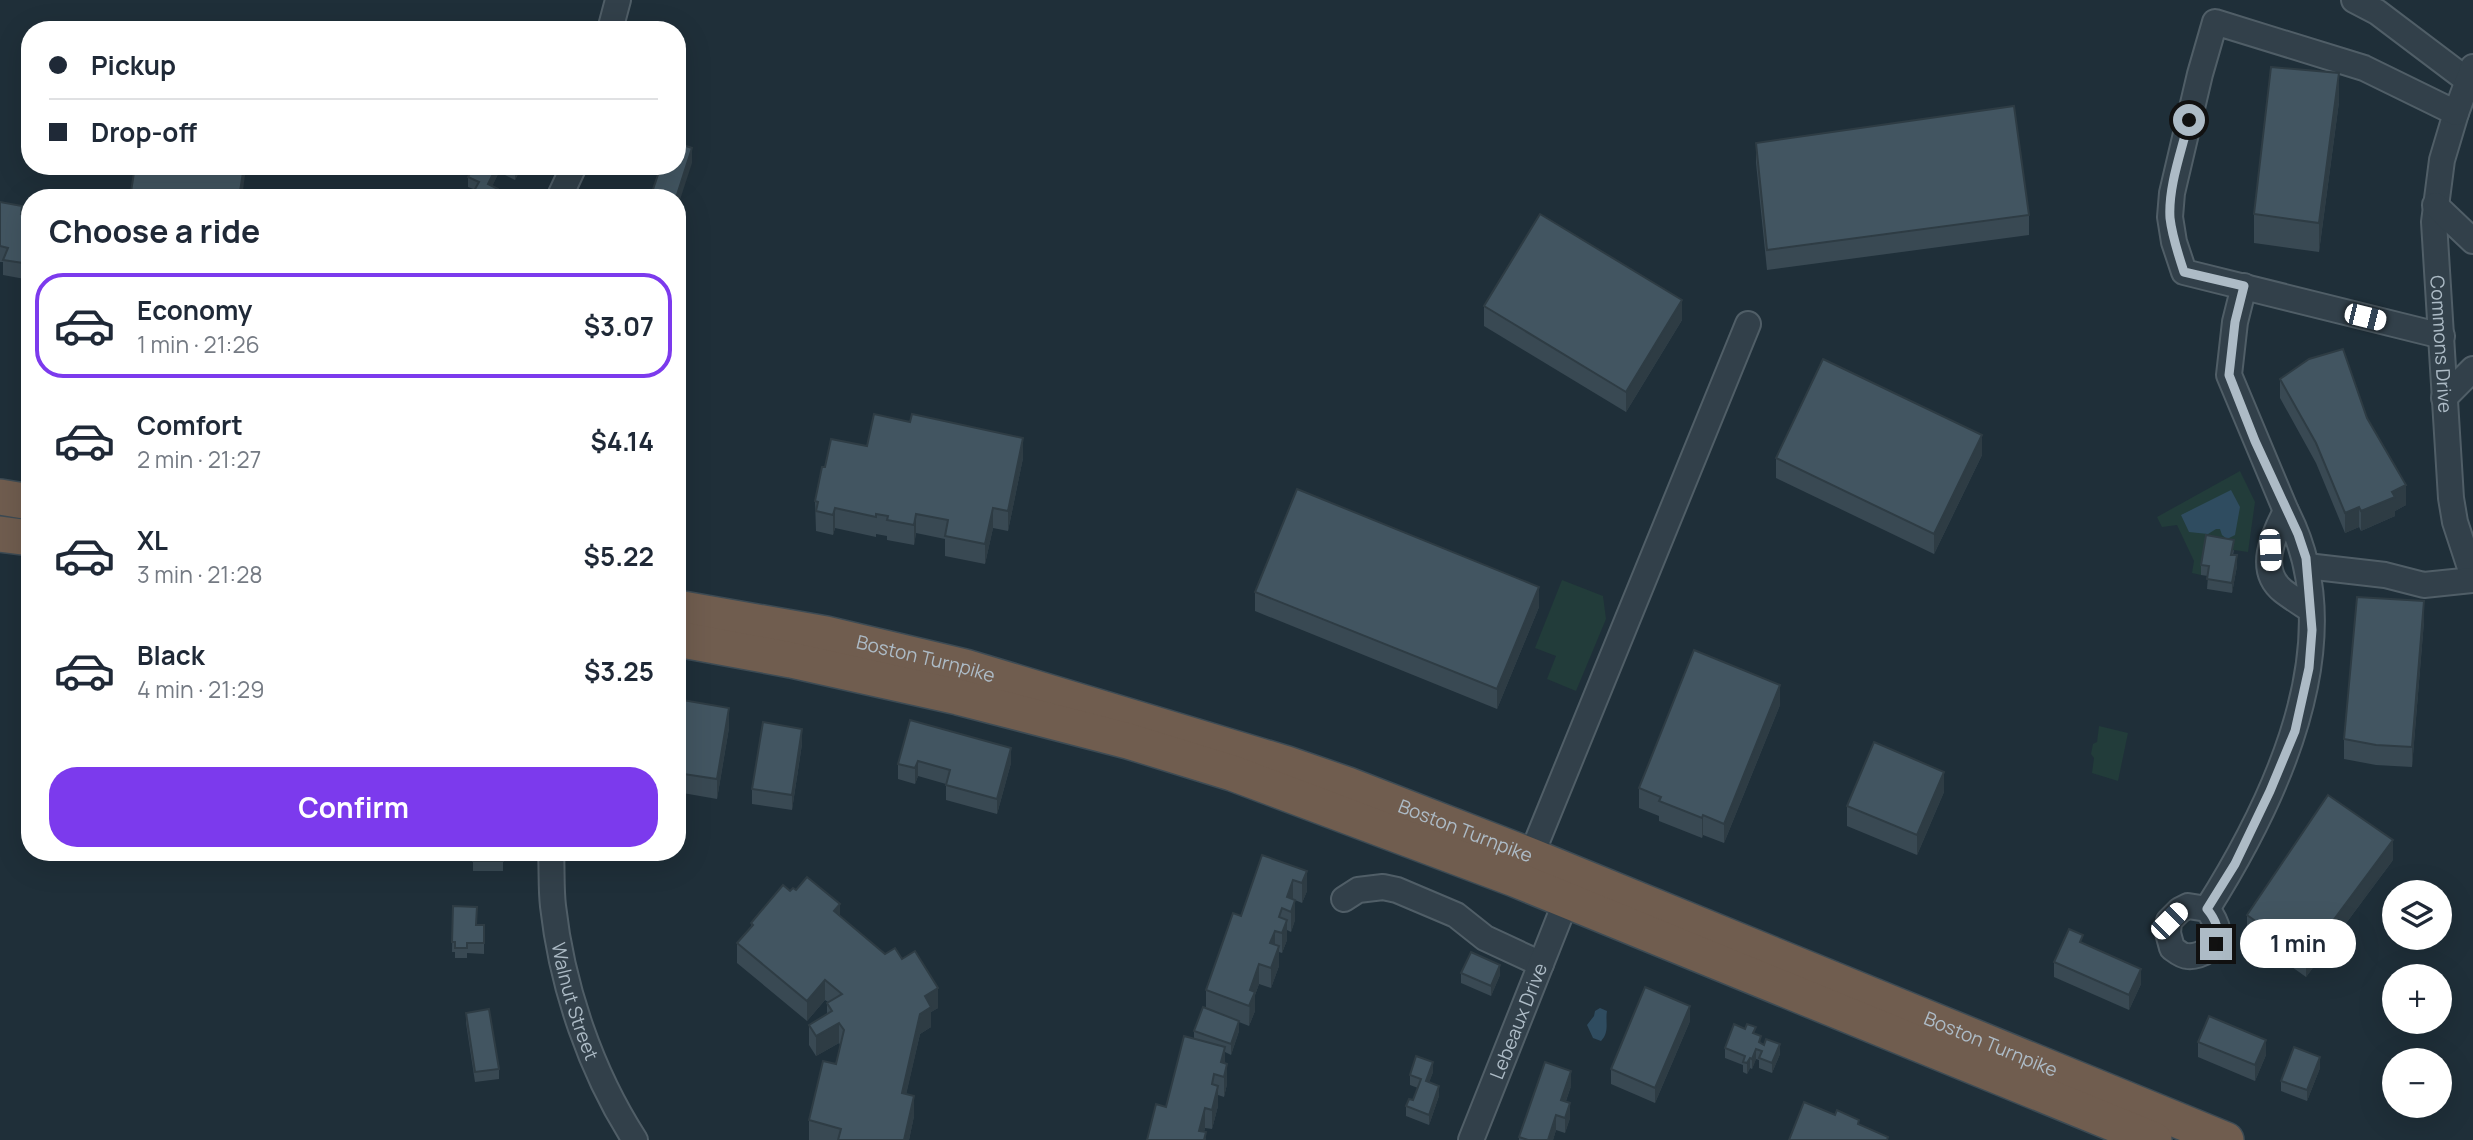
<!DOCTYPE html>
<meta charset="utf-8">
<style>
:root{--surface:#fff;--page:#f6f6f7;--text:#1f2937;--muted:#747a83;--line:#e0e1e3;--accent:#7c3aed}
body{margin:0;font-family:Manrope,sans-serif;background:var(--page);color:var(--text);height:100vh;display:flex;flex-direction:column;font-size:26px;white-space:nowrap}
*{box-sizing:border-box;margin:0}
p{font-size:23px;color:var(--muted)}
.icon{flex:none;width:38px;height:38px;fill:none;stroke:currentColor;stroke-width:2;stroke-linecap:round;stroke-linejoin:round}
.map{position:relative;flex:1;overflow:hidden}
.details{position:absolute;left:21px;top:189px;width:665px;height:672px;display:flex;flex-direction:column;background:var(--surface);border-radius:28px;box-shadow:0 7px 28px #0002}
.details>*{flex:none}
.guide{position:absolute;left:21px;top:21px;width:665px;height:154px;border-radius:28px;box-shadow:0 7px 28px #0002;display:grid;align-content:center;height:154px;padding:0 28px;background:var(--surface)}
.controls{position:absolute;left:2382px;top:880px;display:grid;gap:14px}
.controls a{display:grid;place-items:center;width:70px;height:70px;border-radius:50%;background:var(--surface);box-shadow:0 7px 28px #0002;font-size:35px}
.end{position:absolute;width:32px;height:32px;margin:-16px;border:9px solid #adbbc6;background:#111;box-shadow:0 0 0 4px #111}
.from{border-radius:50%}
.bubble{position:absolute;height:49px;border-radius:24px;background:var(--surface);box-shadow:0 7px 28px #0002;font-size:23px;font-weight:700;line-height:49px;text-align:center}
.car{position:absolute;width:21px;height:42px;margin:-21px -10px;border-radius:9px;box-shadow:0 0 5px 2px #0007;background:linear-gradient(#fff 24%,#345 0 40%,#fff 0 76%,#345 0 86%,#fff 0)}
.guide b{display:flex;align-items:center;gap:24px;height:66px;font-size:26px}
.guide b+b{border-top:2px solid var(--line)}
.guide i{width:18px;height:18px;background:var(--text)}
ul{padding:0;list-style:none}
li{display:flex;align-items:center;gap:21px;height:105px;margin:0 14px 10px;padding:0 14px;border:4px solid transparent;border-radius:28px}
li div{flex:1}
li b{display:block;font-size:26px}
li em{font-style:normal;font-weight:700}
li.current{border-color:var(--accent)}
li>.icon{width:63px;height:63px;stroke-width:1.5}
h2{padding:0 28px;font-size:32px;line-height:84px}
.primary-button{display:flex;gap:14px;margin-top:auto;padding:14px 28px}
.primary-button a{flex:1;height:80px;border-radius:28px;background:var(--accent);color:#fff;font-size:28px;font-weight:700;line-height:80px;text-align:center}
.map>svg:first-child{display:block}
.green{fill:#223c3a}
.water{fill:#2f4c60}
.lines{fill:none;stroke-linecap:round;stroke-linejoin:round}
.minor-casing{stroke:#505e67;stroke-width:28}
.highway-casing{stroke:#3d4b54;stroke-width:38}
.minor{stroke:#32404a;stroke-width:24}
.highway{stroke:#705d4f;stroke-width:35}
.wall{fill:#394953}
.shaded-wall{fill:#2e3c44}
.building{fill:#425561;stroke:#2e3c44;stroke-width:2}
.route{stroke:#adbbc6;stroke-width:9}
.labels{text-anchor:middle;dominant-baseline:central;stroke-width:6;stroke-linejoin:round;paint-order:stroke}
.street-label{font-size:19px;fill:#adbbc6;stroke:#18252e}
</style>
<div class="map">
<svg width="2473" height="1140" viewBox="0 0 2473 1140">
<rect width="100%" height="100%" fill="#1f2f39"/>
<g class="green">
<path d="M2240,471l15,31 -7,50 -14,-2 -33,25 -9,-2 2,-12 -17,-36 -15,2 -5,-10z"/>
<path d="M1562,580l41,16 3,23 -30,72 -29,-12 9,-23 -21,-8z"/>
<path d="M2099,726l29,7 -10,48 -26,-8 2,-15 -3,-4 2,-10 4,-2z"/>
</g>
<g class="water">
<path d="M2231,490l9,17 -5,28 -8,4 -5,-4 -2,-6h-4l-8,5 -19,-2 -8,-17z"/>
<path d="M1600,1008l7,3c-2,10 3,21 -6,30l-8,-3 -6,-13 7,-9 1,-5z"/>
</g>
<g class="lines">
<defs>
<g id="minor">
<path d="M2354,0l23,12 90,68"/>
<path d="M610,30l8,-30"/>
<path id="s1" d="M2456,113l-14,47 -8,62 17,276 4,24 18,55"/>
<path d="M559,198l15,-32"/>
<path d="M2435,205l38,36"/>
<path d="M2244,286l-9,36 -6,53 57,136"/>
<path d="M2442,336l-258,-64 -10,-30 -4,-25 2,-24 28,-119 15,-52 149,46 92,45 17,-46"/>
<path d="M2444,398l29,-29"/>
<path d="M2307,566l78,9 39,10 49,-5"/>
<path id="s2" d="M551,852c1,18 0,37 2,54 9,81 38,166 82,234"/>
<path d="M1531,856l217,-532"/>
<path d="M1344,899l14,-9 25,-3 14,3 59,25 29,23 56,26"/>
<path d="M2188,906l19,3c10,13 17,29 2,40 -6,5 -15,8 -22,7 -5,0 -11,-5 -15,-8l-4,-15 1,-12 11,-11z"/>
<path d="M2207,909c70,-111 146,-270 79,-398 -13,25 -29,59 -3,80 9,7 19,13 28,19"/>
<path id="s3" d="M1471,1140l95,-239"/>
</g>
<g id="highway">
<path d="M0,497l30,5"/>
<path d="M0,534l30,4"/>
<path id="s4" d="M677,608l149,26 139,33 322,97 61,21 183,71 695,284"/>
<path d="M677,639l114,21 167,37 170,44 104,32 280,105 642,262"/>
</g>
</defs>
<use href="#minor" class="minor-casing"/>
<use href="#highway" class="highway-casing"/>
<use href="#minor" class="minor"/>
<use href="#highway" class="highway"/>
</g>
<g class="wall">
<path d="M2339,102l-20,150 -65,-9v-29z"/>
<path d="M1756,143l273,72v20l-262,35 -11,-107z"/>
<path d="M474,166h48l-7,14 -16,-8 -7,14 6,12 -30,-11v-10z"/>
<path d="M0,202l22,12 8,1v65l-27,-5v-13h-3z"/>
<path d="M1484,306l198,14 -56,92 -142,-86z"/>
<path d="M2280,379l87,39 39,87 -11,6v5l-34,15 -2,-4 -14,6 -29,-70 -36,-65z"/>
<path d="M867,446l156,12 -15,73 -15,-3 -8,36 -40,-8v-17l-29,-6 -2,12 -27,-5v-4l-11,-2v3l-41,-9 -2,7 -17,-4 -1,-30 10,-34z"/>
<path d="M1982,455l-48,99 -158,-76v-20z"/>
<path d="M2234,550l-1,5 4,11 -5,27 -25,-4 1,-13 -7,-1v-10z"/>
<path d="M1255,592l284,15 -42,102 -242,-98z"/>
<path d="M2424,621l-12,146 -36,-2 -32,-6v-20z"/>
<path d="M677,699l52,29 -12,71 -40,-7z"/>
<path d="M1780,705l-56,138 -21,-8 -1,3 -43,-17v-5l-20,-8v-20z"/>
<path d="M910,720l101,43 -14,51 -51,-14v-16l-28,-8 -3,8 -17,-5v-15z"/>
<path d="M802,744l-10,66 -40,-6v-15z"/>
<path d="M1944,792l-27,63 -70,-29v-20z"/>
<rect x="473" y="852" width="30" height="19"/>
<path d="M2393,860l-87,117 -59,-42v-20z"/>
<path d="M1307,871v20l-5,12 -7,-3v20l-4,12 -4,-2v10l-5,13 -3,-1v14l-8,22 -12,-4 -4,11v16l-6,15 -10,-4v9l-8,24 -6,-3v11l2,21 -3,13 -6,-2v11l-6,23 -7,-1 -1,4 2,8 -40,-33 28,-68v-8l12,-23v-18l35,-74z"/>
<path d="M790,891l50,25 45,38 17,5 36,49 -7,4v15l-11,7 -14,60 8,22 -5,24h-100v-20l27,-56 4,-19 -1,-2 -23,13 -7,-11v-20l18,-10v-12l1,-1 -3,-2 -18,21 -70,-58v-20l14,-16v-4z"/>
<path d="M453,906l23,19h8v29l-17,-1v5h-12v-6h-3z"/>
<path d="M2083,943l58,41 -12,26 -75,-33v-15z"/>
<path d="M1461,973l39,2 -9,21 -30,-13z"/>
<path d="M466,1013l33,56v10l-24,3 -9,-59z"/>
<path d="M1690,1021l-35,82 -44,-19v-15z"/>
<path d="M1756,1034l5,9 19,11 -8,19 -13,-5v-8l-3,-1 -4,10 -2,-1 -3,6 -4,-2v-7l-18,-7v-10z"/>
<path d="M2198,1042l68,13 -11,26 -57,-24z"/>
<path d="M2320,1068l-13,33 -26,-10v-10z"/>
<path d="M1433,1072l-4,10 10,14 -10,29 -23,-9v-10l7,-6 5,-12 -8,-3v-10z"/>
<path d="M1571,1086l-5,15 4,17 -5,15 -9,-3 -3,10h-34v-3z"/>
</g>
<g class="shaded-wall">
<path d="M2339,73v29l-20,150v-29z"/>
<path d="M692,148v15l-15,46v-11h-1z"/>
<path d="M244,166l1,9 -3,23h-3z"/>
<path d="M497,166h2v6l-11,23v-11z"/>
<path d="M517,166h5l-7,14v-10z"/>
<path d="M1682,300v20l-56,92v-20z"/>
<path d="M1982,435v20l-48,99v-20z"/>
<path d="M1023,438v20l-15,73v-20z"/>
<path d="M2406,485v20l-11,6v5l-34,15v-20z"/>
<path d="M2359,507v20l-14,6v-20z"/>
<path d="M835,508v20l-2,7v-20z"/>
<path d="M993,508v20l-8,36v-20z"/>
<path d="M916,514v19l-2,12v-20z"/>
<path d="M2237,555v11l-5,27v-10z"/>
<path d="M1539,587v20l-42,102v-20z"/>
<path d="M2424,601v20l-12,146v-20z"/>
<path d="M1780,685v20l-56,138v-19z"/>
<path d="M729,708v20l-12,71v-20z"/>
<path d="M802,729v15l-10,66v-15z"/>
<path d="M1011,748v15l-14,51v-15z"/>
<path d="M918,761v15l-3,8v-16z"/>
<path d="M1944,772v20l-27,63v-20z"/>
<path d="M1703,815v20l-1,3v-20z"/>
<path d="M2393,840v20l-87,117v-20z"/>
<path d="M1307,871v20l-5,12v-20z"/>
<path d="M1293,880v20l-6,-3z"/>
<path d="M1295,900v20l-4,12v-20z"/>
<path d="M840,904v20l-6,-13z"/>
<path d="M1287,920v20l-5,13v-20z"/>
<path d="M1275,931v20l-5,-8z"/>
<path d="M1279,946v20l-8,22v-20z"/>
<path d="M1259,964v20l-4,11v16l-6,15 1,-36z"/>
<path d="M1500,965v10l-9,21v-10z"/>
<path d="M2141,969v15l-12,26v-15z"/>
<path d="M825,980v20l-18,21v-20z"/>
<path d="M938,988v20l-7,4v15l-11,7 -18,79v-20l23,-97z"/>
<path d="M1690,1006v15l-35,82v-15z"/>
<path d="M1239,1021v10l-8,24v-11z"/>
<path d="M839,1023v20l-23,13v-20z"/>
<path d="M2266,1040v15l-11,26v-16z"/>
<path d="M1780,1044v10l-8,19v-10z"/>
<path d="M1225,1047v20l-4,-5z"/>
<path d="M1756,1049v10l-4,10v-10z"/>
<path d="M2320,1057v11l-13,33v-11z"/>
<path d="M1750,1058v10l-3,6v-11z"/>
<path d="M1433,1062v10l-7,19v-10z"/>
<path d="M1227,1064v20l-3,13v-20z"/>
<path d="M1571,1071v15l-10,29v-15z"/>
<path d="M1218,1086v20l-6,23v-19z"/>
<path d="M1439,1086v10l-10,29v-10z"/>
<path d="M914,1096v20l-5,24h-5z"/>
<path d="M1570,1103v15l-5,15v-15z"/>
<path d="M1205,1108v20l-4,12 -2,-9z"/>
<path d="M1556,1115v15l-3,10h-5z"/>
</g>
<g class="building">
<path d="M2271,67l68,6 -20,150 -65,-9z"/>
<path d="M2014,106l15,109 -262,35 -11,-107z"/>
<path d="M677,143l15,5 -16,50h-26l11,-32h16z"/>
<path d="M135,166h109l-5,32h-109z"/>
<path d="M474,166h23l-9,18 10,5 -4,9h-24l9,-16 -11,-5z"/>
<path d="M0,202l22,4 -1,8 9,1v49l-27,-4 5,-12 -8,-2z"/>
<path d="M1540,214l142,86 -56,92 -142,-86z"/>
<path d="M2343,349l24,69 39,67 -14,7 3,5 -34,14 -2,-4 -14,6 -29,-70 -36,-64 29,-20z"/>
<path d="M1823,359l159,76 -48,99 -158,-76z"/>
<path d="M874,414l36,8 2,-8 111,24 -15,73 -15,-3 -8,36 -40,-8 3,-16 -32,-6 -2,11 -27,-5 1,-4 -12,-2v3l-41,-9 -2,7 -17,-4 2,-9 -3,-1 7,-34h3l6,-28 36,7z"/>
<path d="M1297,489l242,98 -42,102 -242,-97z"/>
<path d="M2206,535l28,5 -3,15h6l-5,28 -25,-4 2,-13 -8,-1z"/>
<path d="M2357,597l67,4 -12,146 -36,-2 -32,-6z"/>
<path d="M1694,650l86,35 -56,139 -21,-9 -1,3 -43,-17 2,-4 -22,-9z"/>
<path d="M677,699l52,9 -12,71 -40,-6z"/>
<path d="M910,720l101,28 -14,51 -51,-14 4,-15 -32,-9 -3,7 -17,-4z"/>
<path d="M763,722l39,7 -10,66 -40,-6z"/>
<path d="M1874,742l70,30 -27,63 -70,-29z"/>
<path d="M2328,795l65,45 -87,117 -59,-42z"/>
<rect x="473" y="852" width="30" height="9"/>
<path d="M1262,855l45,16 -5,12 -9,-3 -6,17 8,3 -4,12 -9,-4 -3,9 8,3 -5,13 -7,-2 -5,12 9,3 -8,22 -12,-4 -9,26 5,2 -6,14 -43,-16 27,-77 8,3z"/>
<path d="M807,877l33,27 -6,7 51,43 10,-6 7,11 13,-8 23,37 -13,8 6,11 -11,7 -18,79 12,3 -10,44h-66l3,-11 -32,-9 14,-59 13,3 8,-34 -5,-7 -23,13 -7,-11 23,-14 -5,-8 15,-9 -17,-14 -18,21 -70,-58 16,-18 -2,-2 32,-38 7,6 3,-3 3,2z"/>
<path d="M453,906l24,1 -1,18h8v18h-17v5h-12v-6h-3z"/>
<path d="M2069,929l14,6 -3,7 61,27 -12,26 -75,-33z"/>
<path d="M1471,952l29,13 -9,21 -30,-13z"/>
<path d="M1645,987l45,19 -35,82 -44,-19z"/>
<path d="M1203,1007l36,14 -8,23 -37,-13z"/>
<path d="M489,1009l10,60 -24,3 -9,-59z"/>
<path d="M2209,1016l57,24 -11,25 -57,-23z"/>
<path d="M1734,1024l11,5 2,-5 9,3 -3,6 8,3 -2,6 5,3 2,-6 14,5 -8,19 -13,-5 3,-7 -6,-2 -4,10 -2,-1 -3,5 -4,-1 2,-6 -20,-8z"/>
<path d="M1184,1036l41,11 -4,15 6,2 -3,13 -10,-3 -2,10 6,2 -6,24 -7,-2 -6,23 7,1 -2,8h-57l9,-36 10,3z"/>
<path d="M2294,1047l26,10 -13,33 -26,-9z"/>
<path d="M1416,1056l17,6 -7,19 13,5 -10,29 -23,-9 3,-7 4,1 8,-21 -11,-4z"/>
<path d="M1545,1062l26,9 -10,29 9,3 -5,15 -9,-3 -8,25h-20l-9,-3z"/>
<path d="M1804,1102l31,13 2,-5 22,10 -1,4 30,13 -1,3h-98z"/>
</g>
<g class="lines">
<path class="route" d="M2189,120c-7,30 -21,66 -19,98 2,18 8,36 14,54l60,14 -9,36 -6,53 26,66 43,93 8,24 6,72 -3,38 -14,63 -25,60 -35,73 -28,45c9,11 13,21 9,35"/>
</g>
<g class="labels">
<g class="street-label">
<text stroke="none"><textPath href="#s1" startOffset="234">Commons Drive</textPath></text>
<text stroke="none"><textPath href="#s4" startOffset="254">Boston Turnpike</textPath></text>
<text stroke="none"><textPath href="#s4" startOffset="821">Boston Turnpike</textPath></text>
<text stroke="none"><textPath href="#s2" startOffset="152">Walnut Street</textPath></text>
<text stroke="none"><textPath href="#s3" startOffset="128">Lebeaux Drive</textPath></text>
<text stroke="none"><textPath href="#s4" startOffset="1388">Boston Turnpike</textPath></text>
</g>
</g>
</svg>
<div class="controls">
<a><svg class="icon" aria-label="layers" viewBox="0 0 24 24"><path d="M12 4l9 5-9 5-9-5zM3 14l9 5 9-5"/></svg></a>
<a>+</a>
<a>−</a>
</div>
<i class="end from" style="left:2189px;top:120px"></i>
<i class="end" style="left:2216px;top:944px"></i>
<div class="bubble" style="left:2240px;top:919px;width:116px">1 min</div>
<i class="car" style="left:2365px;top:317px;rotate:104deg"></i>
<i class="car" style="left:2270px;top:550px;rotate:177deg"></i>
<i class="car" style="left:2169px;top:921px;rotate:45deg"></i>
<div class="guide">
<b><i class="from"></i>Pickup</b>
<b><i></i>Drop-off</b>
</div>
<section class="details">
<h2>Choose a ride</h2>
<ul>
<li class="current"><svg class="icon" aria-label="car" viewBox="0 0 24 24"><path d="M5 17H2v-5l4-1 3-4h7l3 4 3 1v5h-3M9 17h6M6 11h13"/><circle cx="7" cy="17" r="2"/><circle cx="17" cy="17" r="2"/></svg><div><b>Economy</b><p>1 min · 21:26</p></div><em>$3.07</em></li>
<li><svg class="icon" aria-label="car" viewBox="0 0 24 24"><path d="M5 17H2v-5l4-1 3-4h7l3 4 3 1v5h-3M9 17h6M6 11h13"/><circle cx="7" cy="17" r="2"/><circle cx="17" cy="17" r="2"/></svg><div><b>Comfort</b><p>2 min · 21:27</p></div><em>$4.14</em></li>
<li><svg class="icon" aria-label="car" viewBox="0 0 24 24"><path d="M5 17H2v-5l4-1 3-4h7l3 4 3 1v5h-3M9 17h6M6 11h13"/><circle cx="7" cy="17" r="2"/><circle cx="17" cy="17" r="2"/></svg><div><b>XL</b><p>3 min · 21:28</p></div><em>$5.22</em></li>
<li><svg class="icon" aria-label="car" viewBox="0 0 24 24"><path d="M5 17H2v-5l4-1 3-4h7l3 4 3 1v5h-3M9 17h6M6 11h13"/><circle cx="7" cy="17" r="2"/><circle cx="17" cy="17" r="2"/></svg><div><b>Black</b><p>4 min · 21:29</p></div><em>$3.25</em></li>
</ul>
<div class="primary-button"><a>Confirm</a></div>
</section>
</div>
